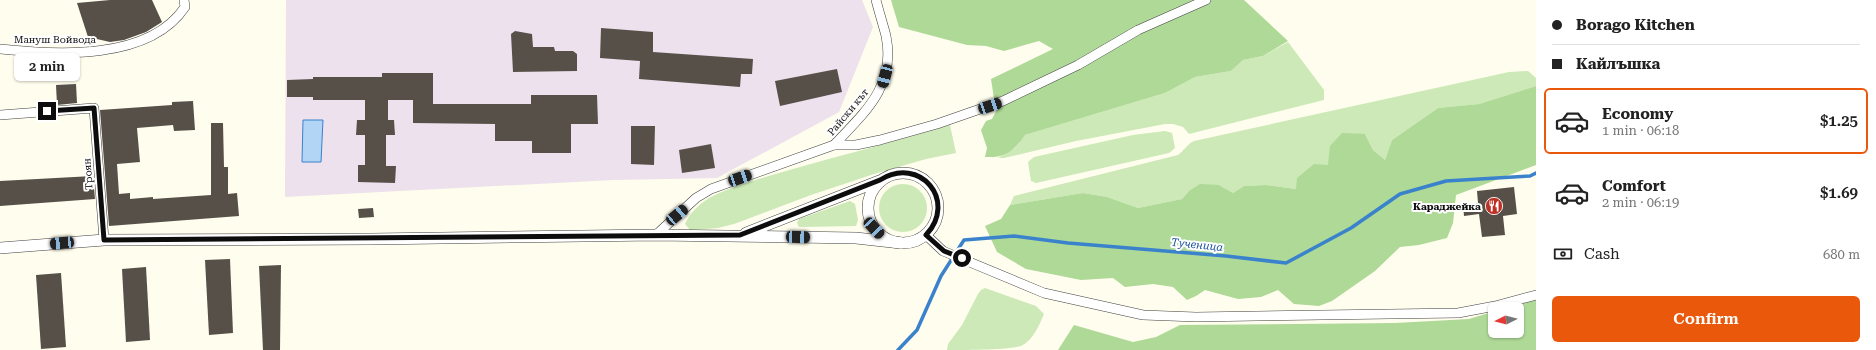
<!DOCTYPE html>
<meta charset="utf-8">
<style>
:root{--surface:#fff;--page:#f2f2f2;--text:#222;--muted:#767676;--line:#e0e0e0;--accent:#ea580c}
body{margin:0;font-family:"Roboto Serif",serif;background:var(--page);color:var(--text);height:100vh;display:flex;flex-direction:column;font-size:15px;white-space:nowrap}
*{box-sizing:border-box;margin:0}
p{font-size:13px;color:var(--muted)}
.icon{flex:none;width:22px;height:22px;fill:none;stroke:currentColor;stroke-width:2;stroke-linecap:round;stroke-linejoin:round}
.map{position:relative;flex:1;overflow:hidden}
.drawer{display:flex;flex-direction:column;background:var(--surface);width:340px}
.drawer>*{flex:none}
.hud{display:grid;align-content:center;height:88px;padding:0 16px;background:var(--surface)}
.needle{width:26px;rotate:264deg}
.buttons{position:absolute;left:1488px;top:302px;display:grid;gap:8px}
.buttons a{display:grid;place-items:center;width:36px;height:36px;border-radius:6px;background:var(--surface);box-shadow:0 1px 3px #0004;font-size:20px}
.end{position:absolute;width:18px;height:18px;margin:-9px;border:5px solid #0d0d0d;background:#fff;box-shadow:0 0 0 2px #fff}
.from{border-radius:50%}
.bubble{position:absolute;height:28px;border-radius:6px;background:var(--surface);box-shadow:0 1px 3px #0004;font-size:13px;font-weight:600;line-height:28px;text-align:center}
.car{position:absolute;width:12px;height:24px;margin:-12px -6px;border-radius:5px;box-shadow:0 0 3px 1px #0007;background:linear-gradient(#222 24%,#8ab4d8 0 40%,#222 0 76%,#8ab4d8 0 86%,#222 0)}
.hud b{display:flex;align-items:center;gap:14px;height:38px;font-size:15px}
.hud b+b{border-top:1px solid var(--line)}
.hud i{width:10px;height:10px;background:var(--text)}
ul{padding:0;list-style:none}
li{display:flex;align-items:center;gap:12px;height:66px;margin:0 8px 6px;padding:0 8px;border:2px solid transparent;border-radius:6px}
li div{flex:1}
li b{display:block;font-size:15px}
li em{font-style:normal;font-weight:600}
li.selected{border-color:var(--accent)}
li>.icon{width:36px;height:36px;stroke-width:1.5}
.pay{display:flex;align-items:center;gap:10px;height:44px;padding:0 16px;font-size:15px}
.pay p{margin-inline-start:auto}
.cta{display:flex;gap:8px;margin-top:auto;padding:8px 16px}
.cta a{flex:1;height:46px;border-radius:6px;background:var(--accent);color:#fff;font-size:16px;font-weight:600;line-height:46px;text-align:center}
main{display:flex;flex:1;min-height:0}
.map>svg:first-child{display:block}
.industrial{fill:#ece1ec}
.green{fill:#cce9b7}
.forest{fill:#aed997}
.water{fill:#b3d5f5;stroke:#3a82cc}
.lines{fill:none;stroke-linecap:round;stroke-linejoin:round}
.stream{stroke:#3a82cc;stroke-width:3.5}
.building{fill:#565049}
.minor-casing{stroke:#404040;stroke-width:10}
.tertiary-casing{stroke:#404040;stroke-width:12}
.minor{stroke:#fff;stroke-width:9}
.tertiary{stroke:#fff;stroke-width:11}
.route{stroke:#0d0d0d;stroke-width:5}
.labels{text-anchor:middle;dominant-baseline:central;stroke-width:4;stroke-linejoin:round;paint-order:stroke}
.street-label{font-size:10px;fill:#0d0d0d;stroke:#fff}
.poi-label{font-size:10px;font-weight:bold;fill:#0d0d0d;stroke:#fff;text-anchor:end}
.water-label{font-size:11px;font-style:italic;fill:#18549e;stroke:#fff}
</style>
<main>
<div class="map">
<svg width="1536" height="350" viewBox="0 0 1536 350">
<rect width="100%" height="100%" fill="#fffded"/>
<path class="industrial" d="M286,0h576l11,27 -34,85 -122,66 -103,2 -329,17z"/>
<g class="green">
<path d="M1288,42l36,48v10l-135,34 -6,-7 -10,-3h-8l-89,17 -72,17h-6l17,-10 10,-13 140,-42 30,-16 36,-6 12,-11 20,-4z"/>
<path d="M1528,71l8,7v8l-57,18 -41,4 -46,32 -7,20 -12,-10 -8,-16 -37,31 -32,24 -30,-4 -22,1 -11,7 -14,-8 -30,6 -7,8 -44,9 -31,-11 -24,-4 -73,12 4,-9 164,-41c6,-4 9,-11 16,-14l315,-69z"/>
<path d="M950,125l6,28 -30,6 -52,15 -63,21 -77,29 -16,4 -28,2 -5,-6c5,-11 13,-19 24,-26 24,-13 51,-19 77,-27 54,-16 110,-29 164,-46z"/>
<path d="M1165,131l7,2 3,15 -6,5 -133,30 -5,-2 -3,-19 6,-5 99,-22z"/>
<circle cx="903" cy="208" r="24"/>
<path d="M850,201l5,3 3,16 -2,6 -57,1 -2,-4 2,-4z"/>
<path d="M985,288l51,18 8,8c-5,12 -11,26 -23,32 -13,4 -57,4 -74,4l1,-6 14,-19 16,-31 3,-4z"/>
</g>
<g class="forest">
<path d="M891,0h353l44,41 -25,15 -20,4 -12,11 -36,6 -30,16 -140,42c-11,16 -20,23 -40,22l2,-9 -6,-18 5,-9 6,-2 4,-8 -5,-32 62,-30 -14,-8 -35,10 -18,-5 -19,-1 -68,-18z"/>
<path d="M1536,86v79l-80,30 -3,28 -6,15 -28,7 -19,2 -25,24 -43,30 -13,5 -25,-2 -16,-14 -17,7 -23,2 -33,-9 -9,6 -9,4 -14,-13 -20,-3 -28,3 -12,-9 -32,2 -55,-11 -29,-17 -12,-26 16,-7 9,-14 73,-12 24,4 31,11 44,-9 7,-8 11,-7 19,1 14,8 11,-7 22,-1 30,4 1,-11 17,-14 14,1 2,-19 12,-13 23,1 8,16 12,10 7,-20 46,-32 41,-4z"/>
<path d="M1536,298v52h-478l16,-25 59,17 23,-5 24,-12 215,-2 74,-4 26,-8v20h22v-22h-16z"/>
</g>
<path class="water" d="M303,120h20l-2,42h-19z"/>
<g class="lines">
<path class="stream" d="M898,350l19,-20 24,-54 23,-36 50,-4 54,7 158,13 60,7 65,-35 49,-34 46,-13 84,-5 6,-3"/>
</g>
<g class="building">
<path d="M110,0h42l10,22 -16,10 -22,8 -14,2 -22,-5 -11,-34z"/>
<path d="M601,28l52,4v20l100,7 -1,15h-11l-1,13 -101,-8 1,-18 -40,-3z"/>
<path d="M515,31l17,3 1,13h21l1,4h18l4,3v17l-64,1 -2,-38z"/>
<path d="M837,69l5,23 -62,14 -5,-25z"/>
<path d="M382,73h51v31h98v-9h66l1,29h-27v29h-39v-12h-37v-17l-82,-1v-23h-25v20h6l1,15h-9v31h10l-1,17 -37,-1v-17h7v-30h-9l1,-15h8v-20h-52v-3h-26v-17l26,-1v-2h69z"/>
<path d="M76,84l1,19 -20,2 -1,-20z"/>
<path d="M193,101l2,29 -21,1 -1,-6 -36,3 3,34 -23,2 2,30 11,-1v6l23,-2v2l58,-4v-72h12l1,44h4v27l9,-1 2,23 -130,10 -9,-116 72,-5v-3z"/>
<path d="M631,126h24l-1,39 -23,-1z"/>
<path d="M711,144l4,24 -33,5 -3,-23z"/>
<path d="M93,176l2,23 -95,7v-25z"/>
<path d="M1514,187l3,27 -14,2 2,19 -23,2 -3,-23 -15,2 -1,-11 15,-2 -1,-12z"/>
<path d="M373,208l1,9 -15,1 -1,-9z"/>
<path d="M230,259l3,74 -24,2 -4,-75z"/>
<path d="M281,265l-1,85h-17l-4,-84z"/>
<path d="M146,267l4,73 -24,2 -4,-73z"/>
<path d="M61,273l5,74 -25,2 -5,-74z"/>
</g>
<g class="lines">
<defs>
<g id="minor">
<path d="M0,49c57,6 149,12 185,-42l-1,-7"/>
<path d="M0,115l94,-7 10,132"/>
<path d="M834,145c31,-33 62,-59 52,-109 -3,-12 -7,-24 -10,-36"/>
<path d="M656,235l40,-37 15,-9 123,-44h22l24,-5 57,-16 66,-23 75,-36 60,-35 68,-30"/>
<path d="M926,235l17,16 101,42 99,22 53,2 262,-4 37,-7 41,-11"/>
</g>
<g id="tertiary">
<circle cx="903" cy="208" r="35"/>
<path d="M746,233l133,-52"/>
<path d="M0,248l104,-8 268,-1 284,-4 200,3 45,5"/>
</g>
</defs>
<use href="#minor" class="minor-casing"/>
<use href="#tertiary" class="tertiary-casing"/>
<use href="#minor" class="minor"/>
<use href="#tertiary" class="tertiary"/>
</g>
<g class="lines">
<path class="route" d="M47,111l47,-3 10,132 636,-5 140,-55c40,-25 78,21 46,55l18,16 18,7"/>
</g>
<defs>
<symbol id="restaurant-disc" viewBox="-11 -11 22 22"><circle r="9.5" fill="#bc3026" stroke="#fff"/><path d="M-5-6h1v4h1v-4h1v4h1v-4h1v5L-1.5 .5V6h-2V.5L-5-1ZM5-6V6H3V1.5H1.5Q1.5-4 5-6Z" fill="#fff"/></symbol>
</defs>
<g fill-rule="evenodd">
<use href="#restaurant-disc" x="1484" y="196" width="20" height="20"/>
</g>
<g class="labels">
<g class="street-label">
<text x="55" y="39">Мануш Войвода</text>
<text transform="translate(848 112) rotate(-50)">Райски кът</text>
<text transform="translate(88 174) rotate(-94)">Троян</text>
</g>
<g class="poi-label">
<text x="1481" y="206">Караджейка</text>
</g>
<g class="water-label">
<text transform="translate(1197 245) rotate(6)">Тученица</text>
</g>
</g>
</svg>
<div class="buttons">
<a><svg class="needle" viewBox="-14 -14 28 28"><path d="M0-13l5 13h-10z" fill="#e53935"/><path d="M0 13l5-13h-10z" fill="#767676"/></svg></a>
</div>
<i class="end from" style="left:962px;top:258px"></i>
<i class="end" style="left:47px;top:111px"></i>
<div class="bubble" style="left:14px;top:53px;width:66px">2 min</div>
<i class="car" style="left:885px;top:76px;rotate:195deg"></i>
<i class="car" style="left:990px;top:106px;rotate:72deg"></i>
<i class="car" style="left:740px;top:178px;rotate:71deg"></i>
<i class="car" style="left:677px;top:215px;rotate:50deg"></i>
<i class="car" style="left:874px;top:228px;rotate:137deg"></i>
<i class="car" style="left:798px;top:237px;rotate:92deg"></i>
<i class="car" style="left:62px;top:243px;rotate:265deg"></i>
</div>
<section class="drawer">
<div class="hud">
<b><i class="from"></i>Borago Kitchen</b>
<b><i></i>Кайлъшка</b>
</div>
<ul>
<li class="selected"><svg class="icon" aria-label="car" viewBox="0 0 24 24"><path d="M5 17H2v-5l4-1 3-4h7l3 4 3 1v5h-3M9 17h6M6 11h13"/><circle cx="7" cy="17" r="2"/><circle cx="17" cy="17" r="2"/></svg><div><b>Economy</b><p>1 min · 06:18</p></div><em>$1.25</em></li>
<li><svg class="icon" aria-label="car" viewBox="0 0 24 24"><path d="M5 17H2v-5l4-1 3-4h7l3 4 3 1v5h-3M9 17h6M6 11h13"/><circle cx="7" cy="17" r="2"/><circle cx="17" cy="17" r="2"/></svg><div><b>Comfort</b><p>2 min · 06:19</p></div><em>$1.69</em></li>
</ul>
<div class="pay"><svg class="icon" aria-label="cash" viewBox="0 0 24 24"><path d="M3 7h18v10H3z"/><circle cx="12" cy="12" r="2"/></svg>Cash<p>680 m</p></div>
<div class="cta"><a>Confirm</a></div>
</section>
</main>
